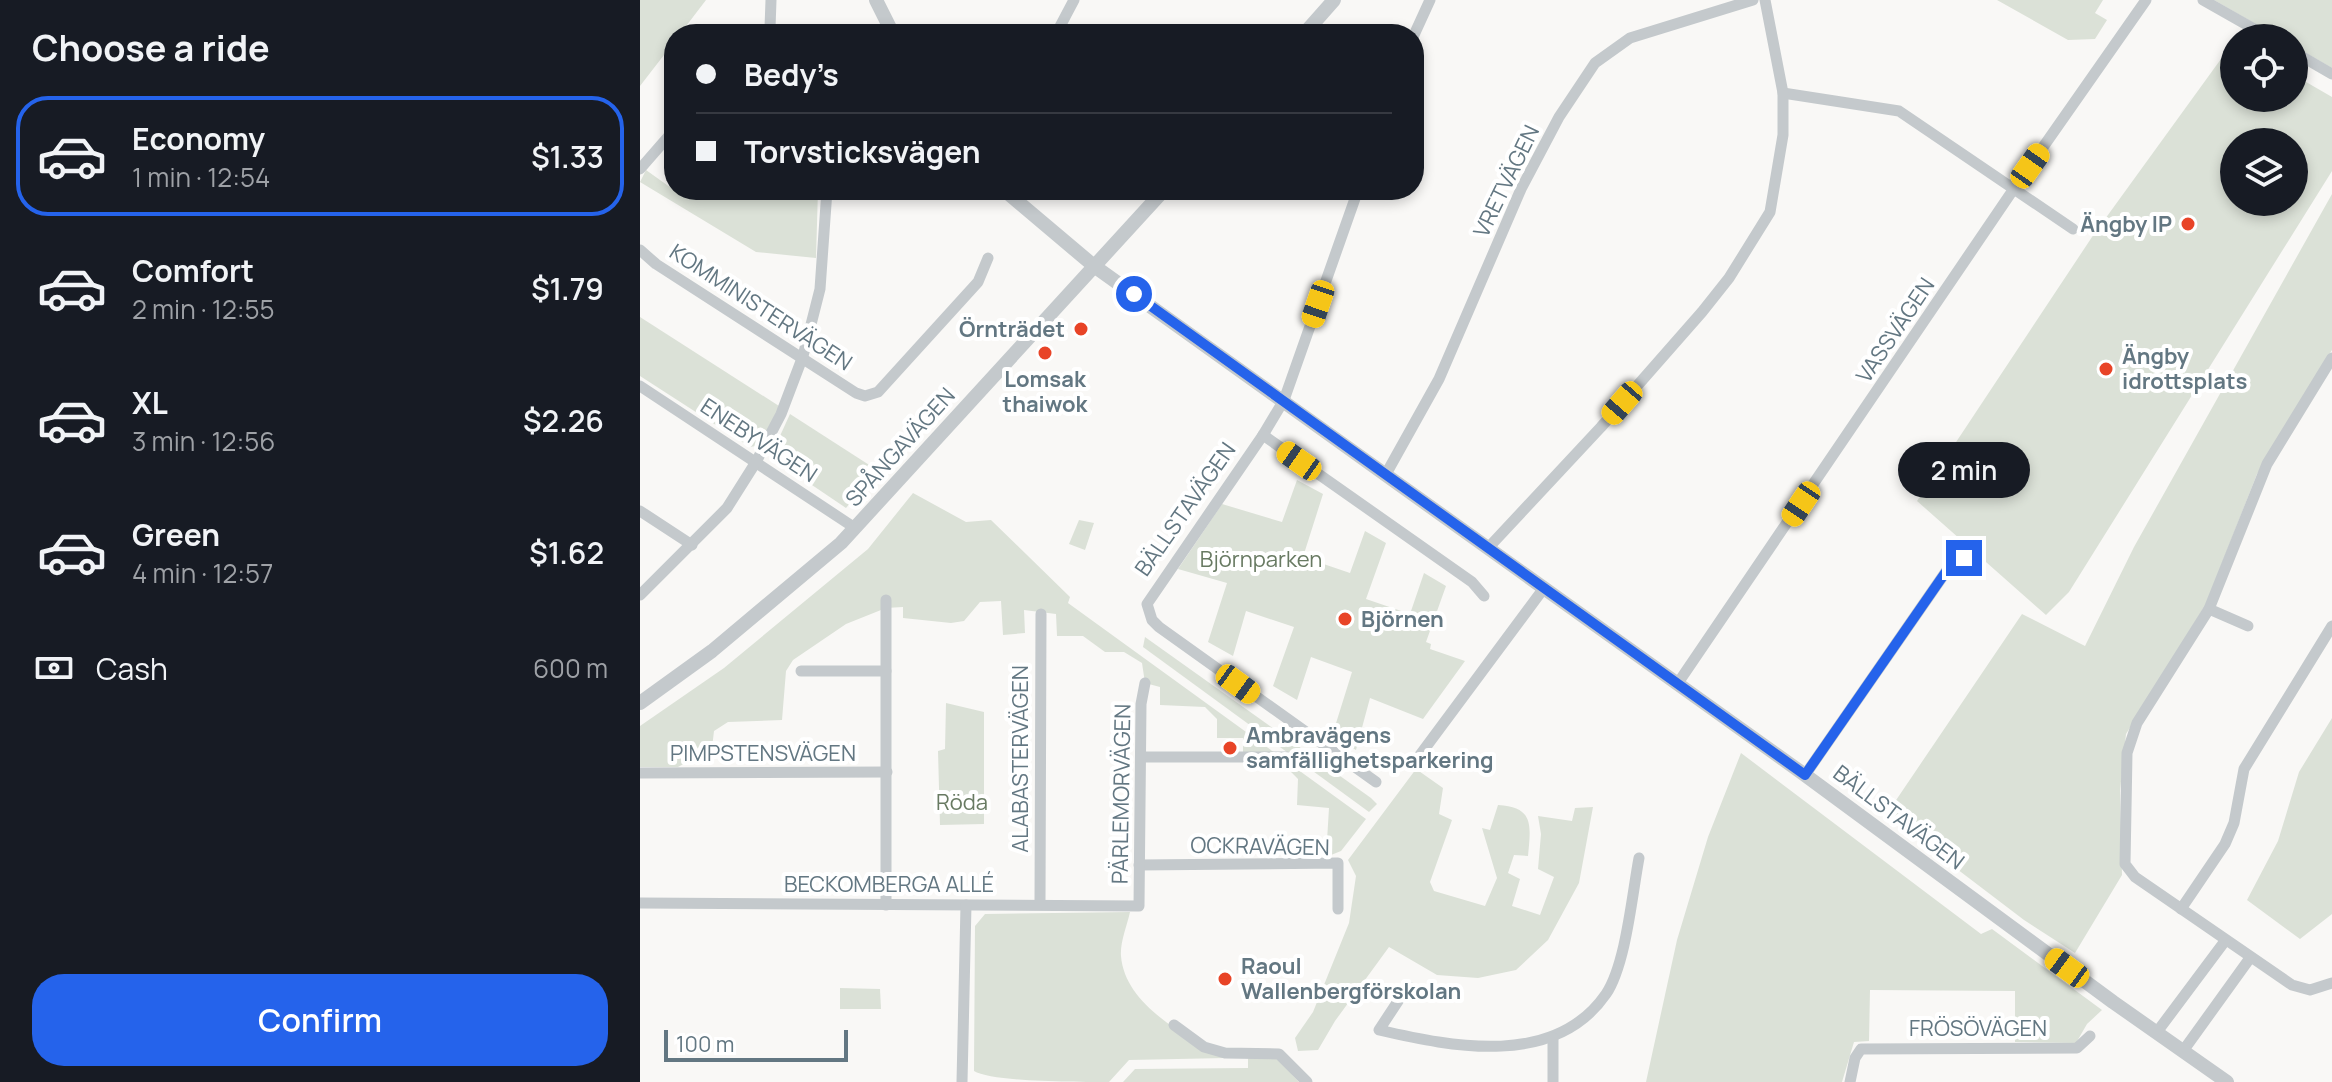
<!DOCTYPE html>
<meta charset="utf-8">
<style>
:root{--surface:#171b24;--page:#242831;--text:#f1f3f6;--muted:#9ea1a6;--line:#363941;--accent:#2563eb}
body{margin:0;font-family:Manrope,sans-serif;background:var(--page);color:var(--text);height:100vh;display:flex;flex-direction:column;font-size:30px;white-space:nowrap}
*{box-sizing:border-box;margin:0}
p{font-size:26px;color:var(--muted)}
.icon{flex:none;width:44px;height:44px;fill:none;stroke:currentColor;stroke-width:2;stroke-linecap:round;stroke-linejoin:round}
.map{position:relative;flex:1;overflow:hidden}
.sheet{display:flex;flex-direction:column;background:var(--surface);width:640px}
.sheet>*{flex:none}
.banner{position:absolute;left:24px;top:24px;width:760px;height:176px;border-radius:32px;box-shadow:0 4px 12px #0003;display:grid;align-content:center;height:176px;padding:0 32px;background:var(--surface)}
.controls{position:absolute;left:1580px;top:24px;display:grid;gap:16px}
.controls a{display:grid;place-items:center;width:88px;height:88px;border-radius:50%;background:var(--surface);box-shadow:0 4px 12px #0003;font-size:40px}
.scale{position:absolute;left:24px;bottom:20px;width:184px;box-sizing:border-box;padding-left:8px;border:4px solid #637782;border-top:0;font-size:22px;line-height:28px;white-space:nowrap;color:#637782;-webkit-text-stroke:6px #fff;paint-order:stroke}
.end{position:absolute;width:36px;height:36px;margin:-18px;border:10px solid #2563eb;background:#fff;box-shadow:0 0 0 4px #fff}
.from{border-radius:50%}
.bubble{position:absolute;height:56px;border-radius:28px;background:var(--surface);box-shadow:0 4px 12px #0003;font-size:26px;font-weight:600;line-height:56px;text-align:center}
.car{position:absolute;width:24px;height:48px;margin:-24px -12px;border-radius:10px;box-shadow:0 0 6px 2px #0007;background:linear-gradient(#f5c518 24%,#345 0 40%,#f5c518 0 76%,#345 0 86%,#f5c518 0)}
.banner b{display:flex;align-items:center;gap:28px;height:76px;font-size:30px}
.banner b+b{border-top:2px solid var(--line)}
.banner i{width:20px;height:20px;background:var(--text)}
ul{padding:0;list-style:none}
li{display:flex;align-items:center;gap:24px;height:120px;margin:0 16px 12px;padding:0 16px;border:4px solid transparent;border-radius:32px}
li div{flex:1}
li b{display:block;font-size:30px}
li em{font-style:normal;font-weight:600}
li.current{border-color:var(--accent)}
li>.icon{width:72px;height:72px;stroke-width:1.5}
h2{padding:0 32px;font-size:36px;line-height:96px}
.pay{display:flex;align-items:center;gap:20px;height:88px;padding:0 32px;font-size:30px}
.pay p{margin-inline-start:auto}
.button{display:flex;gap:16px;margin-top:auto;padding:16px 32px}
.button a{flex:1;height:92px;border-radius:32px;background:var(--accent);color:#fff;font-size:32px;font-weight:600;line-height:92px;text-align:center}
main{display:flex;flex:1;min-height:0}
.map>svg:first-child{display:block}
.green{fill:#dbe1d7;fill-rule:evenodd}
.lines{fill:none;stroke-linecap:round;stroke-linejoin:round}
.minor{stroke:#c4c9cc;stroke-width:11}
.tertiary{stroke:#c4c9cc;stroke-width:14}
.route{stroke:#2563eb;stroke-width:10}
.poi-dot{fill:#e84427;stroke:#fff;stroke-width:3}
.labels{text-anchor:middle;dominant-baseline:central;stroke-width:8;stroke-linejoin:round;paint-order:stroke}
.street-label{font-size:22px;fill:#637782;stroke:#fff}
.poi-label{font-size:22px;font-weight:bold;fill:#637782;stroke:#fff;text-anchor:start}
.park-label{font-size:22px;fill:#687a62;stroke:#fff}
</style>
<main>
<section class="sheet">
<h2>Choose a ride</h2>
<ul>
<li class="current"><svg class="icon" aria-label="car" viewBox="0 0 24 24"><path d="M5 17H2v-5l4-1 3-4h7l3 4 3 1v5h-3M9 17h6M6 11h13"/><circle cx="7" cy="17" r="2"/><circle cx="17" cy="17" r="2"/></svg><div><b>Economy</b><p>1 min · 12:54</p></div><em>$1.33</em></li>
<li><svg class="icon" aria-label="car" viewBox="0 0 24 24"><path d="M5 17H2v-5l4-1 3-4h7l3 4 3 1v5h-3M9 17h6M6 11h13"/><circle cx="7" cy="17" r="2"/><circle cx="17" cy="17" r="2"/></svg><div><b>Comfort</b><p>2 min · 12:55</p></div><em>$1.79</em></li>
<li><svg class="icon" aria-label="car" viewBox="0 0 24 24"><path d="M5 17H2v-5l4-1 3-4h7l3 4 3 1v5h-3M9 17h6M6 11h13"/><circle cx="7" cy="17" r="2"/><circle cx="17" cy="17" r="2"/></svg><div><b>XL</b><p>3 min · 12:56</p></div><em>$2.26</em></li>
<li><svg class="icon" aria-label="car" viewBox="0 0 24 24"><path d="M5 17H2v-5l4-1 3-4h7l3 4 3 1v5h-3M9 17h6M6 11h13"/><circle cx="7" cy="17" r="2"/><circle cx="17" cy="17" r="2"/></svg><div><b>Green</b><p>4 min · 12:57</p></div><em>$1.62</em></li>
</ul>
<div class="pay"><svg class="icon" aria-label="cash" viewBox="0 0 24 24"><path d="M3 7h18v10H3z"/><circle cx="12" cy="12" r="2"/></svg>Cash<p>600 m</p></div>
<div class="button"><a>Confirm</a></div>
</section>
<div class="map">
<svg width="1692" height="1082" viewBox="0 0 1692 1082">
<rect width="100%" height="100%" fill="#f9f8f6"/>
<g class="green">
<path d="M0,0h66l-26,34h-6v8l-34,44z"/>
<path d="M1357,0h106l-8,13 12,7 -12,19 -27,1z"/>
<path d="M1574,0h118v68l-38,-22v-8h-14z"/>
<path d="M1594,41v57h60v-23l38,22v74l-263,421 -23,23 -129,-114 175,-264zM1594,142h60v60h-60z"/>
<path d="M6,170l28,20 13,5 5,-5h126l-2,68 -60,-6 -116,-70z"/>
<path d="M1692,194v156l-75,124 -51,130 -80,130 -6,57 2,84 -47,78 -51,-33 -138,-105 136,-201 63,32 49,-99z"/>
<path d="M0,317l139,89 -18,39 -11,2 -110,-71z"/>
<path d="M150,414l87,56 -31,38 -71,-48 -1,-11z"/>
<path d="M657,480l26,14 -20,63 47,16 15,-42 21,12 -20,56 44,15 14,-41 22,13 -20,56 5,2 -1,5 35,12 -42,58 -53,-21 -14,52 -24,-14 20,-64 -41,-15 -14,43 -24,-14 21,-59 -48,-16 -13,45 -25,-14 19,-59 -49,-14 44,-65 60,18z"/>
<path d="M273,493l53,29 25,-2 79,77 -2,6 298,216 -25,32 -15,6 3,-49 -32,-3 1,-26c-19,-21 -28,-19 -55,-22v-19h-26v-19l-12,-12 -45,-2v-18l-15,-4 -3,-20 -18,-11h-19l-22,-16h-26l-1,-22 -32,-4 1,23 -22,2 -2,-34 -21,1 -16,19 -13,2 -48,-5v-11l-17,1 -40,16 -53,36 -7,11 -4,49 -54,2 -14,9 -2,17 -20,1 -3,12 -11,6h-38v-41l84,-58 144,-119z"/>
<path d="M439,520l15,3 -9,27 -16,-6z"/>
<path d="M505,637l226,161 6,6 -8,8 -226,-165z"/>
<path d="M306,703l38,9v112l-44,1 -2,-74 7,-2z"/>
<path d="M1692,718v196l-32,25 -53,-39 31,-59 21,-69z"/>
<path d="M1101,753l240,181 11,-5 110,81 -15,14 -11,19 -61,-1v-51l-145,-1 -1,51 -15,1 -12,40h-196l31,-142 31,-103z"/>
<path d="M776,769l27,19 -4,26 13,6 -22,62 4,9 51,15 12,-28 -15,-50 8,2 8,-25c36,2 33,20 30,51l-14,-1 -6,18 12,6 -8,27 28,9 14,-38 -16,-8 3,-35 -3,-18 34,5 3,-13 18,-1 -14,76 -31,57 -32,30 -38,8 -41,-3 -48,-28 -54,74 -17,29 -20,1 -3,-13 18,-26 36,-89 7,-47 -8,-16z"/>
<path d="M490,912c-3,14 -10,30 -9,44 4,50 67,81 105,102l-97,2 -20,22c-28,0 -118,0 -135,-11l1,-145 10,-12z"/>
<path d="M200,988l40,1 1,20h-41z"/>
<path d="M608,1058l30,1 21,23h-176l12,-13 113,-1z"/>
</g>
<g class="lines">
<g class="minor">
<path d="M131,0l-1,28 3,6"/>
<path d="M1563,0l67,38"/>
<path d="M416,34l18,-34"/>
<path d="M774,35l16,-35"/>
<path d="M1654,52l38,22"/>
<path d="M1143,93l116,18 174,118"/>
<path d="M0,169l34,-39"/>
<path d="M718,190l-74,210 -21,35 -116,169 5,16 7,7 217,155"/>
<path d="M0,250l16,14 200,129 9,3 13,-4 100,-110 10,-24"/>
<path d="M1692,358l-65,106 -58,145 -72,114 -10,30 -2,111 10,13 157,108 18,5 22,-7"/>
<path d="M0,386l215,142"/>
<path d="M623,435l209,147 12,14"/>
<path d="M746,474l53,-95 82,-190 38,-72 36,-54 35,-25 123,-38"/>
<path d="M0,511l52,34"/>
<path d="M849,547l112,-120 101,-115 27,-34 41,-66 13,-77v-42l-18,-93"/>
<path d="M0,595l87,-87 29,-46 25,-48 22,-58 17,-67 7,-99"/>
<path d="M1569,609l39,17"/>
<path d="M161,671h85"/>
<path d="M1038,683l335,-493 133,-190"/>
<path d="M780,755l124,-167"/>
<path d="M502,757h145"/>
<path d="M0,773l247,-1"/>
<path d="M1165,775l147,-212 12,-5"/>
<path d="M499,865l199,-2v46"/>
<path d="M0,903l499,3 2,-202 4,-21"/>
<path d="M400,904l1,-290"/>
<path d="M246,905v-305"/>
<path d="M1541,909l44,-65 9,-21 10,-54 88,-143"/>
<path d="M768,986l-29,44c74,17 176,38 227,-36 20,-30 26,-99 33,-136"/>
<path d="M534,1025l30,22 21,6 54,1 28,28"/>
<path d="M1517,1032l68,-91"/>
<path d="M1543,1051l67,-93"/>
<path d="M322,1082l4,-177"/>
<path d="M913,1082v-44"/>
<path d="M1210,1082l5,-24 6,-9 216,-1 13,-12"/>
</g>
<g class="tertiary">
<path d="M236,0l17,34"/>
<path d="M664,34l30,-34"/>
<path d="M364,190l90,76 711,509 308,227 114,80"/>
<path d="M0,703l72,-52 129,-108 323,-353"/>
</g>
</g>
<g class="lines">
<path class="route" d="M494,294l671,481 147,-212 12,-5"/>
</g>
<g class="poi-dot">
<circle cx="1548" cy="224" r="8"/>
<circle cx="441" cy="329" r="8"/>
<circle cx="405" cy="353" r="8"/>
<circle cx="1466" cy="369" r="8"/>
<circle cx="705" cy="619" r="8"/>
<circle cx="590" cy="748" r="8"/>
<circle cx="585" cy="979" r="8"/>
</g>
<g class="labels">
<g class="street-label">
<text transform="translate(866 181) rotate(-64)">VRETVÄGEN</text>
<text transform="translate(121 307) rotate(33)">KOMMINISTERVÄGEN</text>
<text transform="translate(1255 330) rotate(-56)">VASSVÄGEN</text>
<text transform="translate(119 440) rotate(33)">ENEBYVÄGEN</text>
<text transform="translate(260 447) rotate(-48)">SPÅNGAVÄGEN</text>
<text transform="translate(545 509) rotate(-55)">BÄLLSTAVÄGEN</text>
<text x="123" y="753">PIMPSTENSVÄGEN</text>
<text transform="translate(380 759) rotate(-90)">ALABASTERVÄGEN</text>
<text transform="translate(481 794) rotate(-89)">PÄRLEMORVÄGEN</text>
<text transform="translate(1259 817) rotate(37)">BÄLLSTAVÄGEN</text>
<text transform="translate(620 846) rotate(1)">OCKRAVÄGEN</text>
<text x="249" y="884">BECKOMBERGA ALLÉ</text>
<text x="1338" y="1028">FRÖSÖVÄGEN</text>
</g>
<g class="poi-label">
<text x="1532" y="224" text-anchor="end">Ängby IP</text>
<text x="425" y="329" text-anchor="end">Örnträdet</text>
<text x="1482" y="356">Ängby<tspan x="1482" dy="25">idrottsplats</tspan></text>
<text x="405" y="379" text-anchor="middle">Lomsak<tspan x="405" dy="25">thaiwok</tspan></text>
<text x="721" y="619">Björnen</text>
<text x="606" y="735">Ambravägens<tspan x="606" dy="25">samfällighetsparkering</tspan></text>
<text x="601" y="966">Raoul<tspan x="601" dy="25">Wallenbergförskolan</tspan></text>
</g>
<g class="park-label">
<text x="621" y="559">Björnparken</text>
<text x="322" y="802">Röda</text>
</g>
</g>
</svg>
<div class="controls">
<a><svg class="icon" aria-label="locate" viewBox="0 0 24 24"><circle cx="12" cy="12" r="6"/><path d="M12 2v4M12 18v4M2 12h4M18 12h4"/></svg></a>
<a><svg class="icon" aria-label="layers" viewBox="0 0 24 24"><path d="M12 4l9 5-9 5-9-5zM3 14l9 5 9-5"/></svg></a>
</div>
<div class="scale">100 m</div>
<i class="end from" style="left:494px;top:294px"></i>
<i class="end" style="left:1324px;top:558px"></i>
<div class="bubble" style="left:1258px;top:442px;width:132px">2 min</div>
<i class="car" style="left:1390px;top:166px;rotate:35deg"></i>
<i class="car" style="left:678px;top:304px;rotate:199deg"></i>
<i class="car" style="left:982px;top:403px;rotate:221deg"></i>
<i class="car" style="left:659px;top:461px;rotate:305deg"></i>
<i class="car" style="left:1161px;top:504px;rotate:214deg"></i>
<i class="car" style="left:598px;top:684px;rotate:126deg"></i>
<i class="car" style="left:1427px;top:968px;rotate:306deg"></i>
<div class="banner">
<b><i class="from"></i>Bedy’s</b>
<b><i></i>Torvsticksvägen</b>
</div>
</div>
</main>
